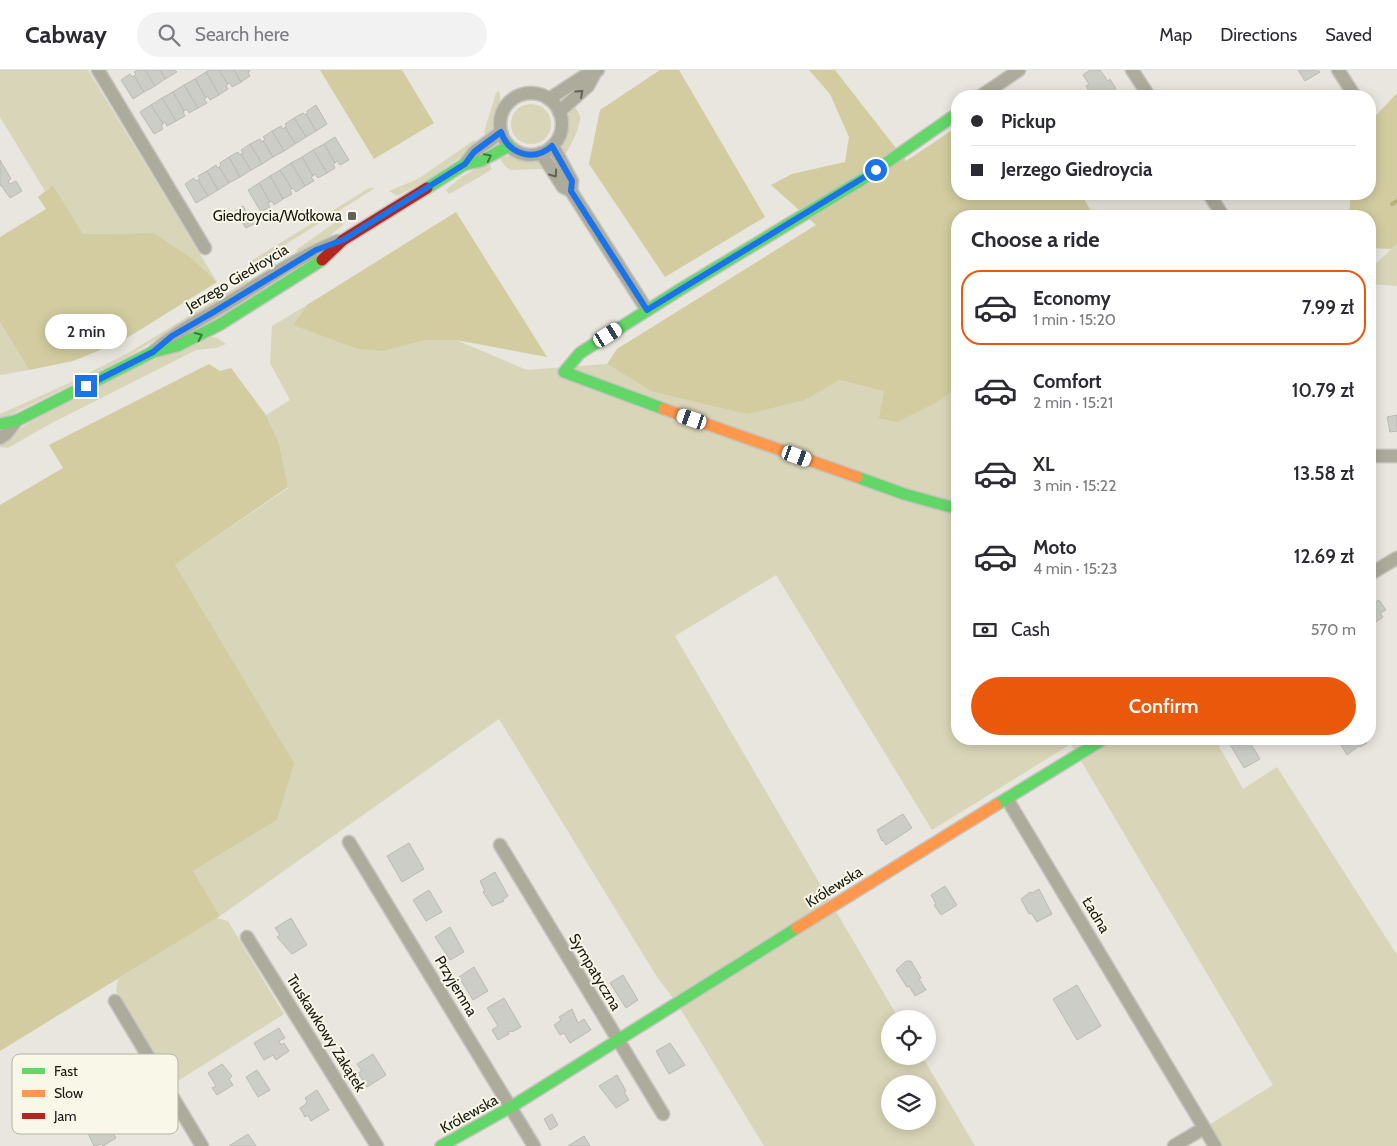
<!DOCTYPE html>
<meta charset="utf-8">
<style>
:root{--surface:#fff;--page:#f2f2f3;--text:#2b2b33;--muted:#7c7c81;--line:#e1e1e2;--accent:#ea580c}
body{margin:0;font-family:Cabin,sans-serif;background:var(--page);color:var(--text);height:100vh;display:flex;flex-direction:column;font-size:19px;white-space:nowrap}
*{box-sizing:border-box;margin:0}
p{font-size:16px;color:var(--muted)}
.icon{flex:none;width:28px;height:28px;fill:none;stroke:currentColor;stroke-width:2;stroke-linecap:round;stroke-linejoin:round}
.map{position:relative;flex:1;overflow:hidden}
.panel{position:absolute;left:951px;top:140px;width:425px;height:535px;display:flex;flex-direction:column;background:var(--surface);border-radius:20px;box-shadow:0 2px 12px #0003}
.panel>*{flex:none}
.hud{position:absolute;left:951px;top:20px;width:425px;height:110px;border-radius:20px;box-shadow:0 2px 12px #0003;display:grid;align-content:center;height:110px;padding:0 20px;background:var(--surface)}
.tools{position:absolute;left:881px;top:940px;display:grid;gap:10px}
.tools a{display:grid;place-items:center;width:55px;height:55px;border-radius:50%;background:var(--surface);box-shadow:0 2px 12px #0003;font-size:25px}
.end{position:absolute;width:22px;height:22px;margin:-11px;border:6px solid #1a73e8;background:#fff;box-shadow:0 0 0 2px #fff}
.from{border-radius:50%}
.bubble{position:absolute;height:35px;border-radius:18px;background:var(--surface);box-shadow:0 2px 12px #0003;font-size:16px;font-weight:600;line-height:35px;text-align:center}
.car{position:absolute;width:15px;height:30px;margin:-15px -8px;border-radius:6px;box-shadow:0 0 4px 1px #0007;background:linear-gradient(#fff 24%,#345 0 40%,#fff 0 76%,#345 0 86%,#fff 0)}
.hud b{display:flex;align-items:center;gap:18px;height:48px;font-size:19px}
.hud b+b{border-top:1px solid var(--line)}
.hud i{width:12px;height:12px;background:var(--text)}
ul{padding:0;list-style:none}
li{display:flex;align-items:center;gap:15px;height:75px;margin:0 10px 8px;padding:0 10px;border:2px solid transparent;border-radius:20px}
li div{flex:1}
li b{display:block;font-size:19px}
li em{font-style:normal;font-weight:600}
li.on{border-color:var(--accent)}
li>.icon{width:45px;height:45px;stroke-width:1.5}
h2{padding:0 20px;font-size:22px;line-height:60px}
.pay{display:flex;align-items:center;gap:12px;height:55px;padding:0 20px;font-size:19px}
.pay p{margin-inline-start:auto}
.cta{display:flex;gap:10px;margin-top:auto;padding:10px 20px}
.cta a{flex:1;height:58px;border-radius:30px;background:var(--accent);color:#fff;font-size:20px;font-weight:600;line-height:58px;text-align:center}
header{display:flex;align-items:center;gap:30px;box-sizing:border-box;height:70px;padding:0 25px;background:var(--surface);border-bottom:1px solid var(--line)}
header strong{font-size:24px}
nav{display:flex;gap:28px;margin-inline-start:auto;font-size:18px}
.search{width:350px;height:45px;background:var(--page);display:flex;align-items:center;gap:12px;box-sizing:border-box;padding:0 18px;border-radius:28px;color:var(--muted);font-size:19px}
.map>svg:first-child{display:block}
.green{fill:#d9d5b8;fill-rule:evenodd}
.forest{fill:#d2cca0}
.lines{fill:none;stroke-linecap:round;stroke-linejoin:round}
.stream{stroke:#b7b07b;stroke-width:4}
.building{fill:#cdcdc7;stroke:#bbbbb5}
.street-casing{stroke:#c6c4bf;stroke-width:15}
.fast-casing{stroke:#c6c4bf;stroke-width:14}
.slow-casing{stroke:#c6c4bf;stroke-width:14}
.jam-casing{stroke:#c6c4bf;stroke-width:14}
.street{stroke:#adab9b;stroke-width:12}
.fast{stroke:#63d668;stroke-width:11}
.slow{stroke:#ff974d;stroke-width:11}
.jam{stroke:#b3261e;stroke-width:11}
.oneway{stroke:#636258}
.oneway2{stroke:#3e783e}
.route{stroke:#1a73e8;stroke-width:6}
.poi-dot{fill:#61615b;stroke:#f8f7e8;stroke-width:2}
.labels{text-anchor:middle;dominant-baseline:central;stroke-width:4;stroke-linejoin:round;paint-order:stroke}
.poi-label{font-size:15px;fill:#191914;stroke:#f8f7e8;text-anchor:end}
.street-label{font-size:15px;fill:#191914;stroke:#f8f7e8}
.key{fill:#f8f7e8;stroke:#b5b4a8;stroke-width:1}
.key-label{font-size:14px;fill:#191914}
</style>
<header>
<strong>Cabway</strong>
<div class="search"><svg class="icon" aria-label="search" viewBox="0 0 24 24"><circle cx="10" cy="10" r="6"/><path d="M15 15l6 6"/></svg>Search here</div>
<nav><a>Map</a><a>Directions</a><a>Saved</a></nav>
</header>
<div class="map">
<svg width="1397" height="1076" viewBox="0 0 1397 1076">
<rect width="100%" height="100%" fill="#e8e6de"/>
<g class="green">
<path d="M0,0h88l129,212 -24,-23 -39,-26 -71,1 -30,-49 -8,6 -45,-74z"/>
<path d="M499,21c4,14 -3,35 -12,46l-3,-5 12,-39z"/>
<circle cx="531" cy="54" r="20"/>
<path d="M573,35c3,4 6,7 7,11 2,7 -11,36 -17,40 -3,-11 3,-41 10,-51z"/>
<path d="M474,70l4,4c-26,20 -52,38 -81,52l-8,-5 29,-12z"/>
<path d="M510,86l27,5 8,6 -3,2 -32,1 -5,-4 -6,-9z"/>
<path d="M488,92l4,7c-3,3 -36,21 -43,25l-3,-4 15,-13z"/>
<path d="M369,118h6l-122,77 -2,-4z"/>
<path d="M340,149l3,6 -20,16 -24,14 -3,-5z"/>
<path d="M1397,174v42l-27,-2v-15z"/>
<path d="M248,210l-1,4 -118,72 -129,64v-6l65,-29 65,-33z"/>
<path d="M307,235l-14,20 91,26 42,-11h30l71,30 80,-6 44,27 154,9 35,-20 97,22 20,-14 1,351h257l28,50 34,-22 120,188v191h-182l-11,-18 69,-43 -202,-341 -139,86 -156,-255 -101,61 224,383h-9v37h32l53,90h-211l-87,-143 -20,-26 -158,-258 -279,197 -27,-45 84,-51 -102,-255 113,-77 -9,-45 -13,-28 24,-15 -20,-37 2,-37zM890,1014h38v37h-38z"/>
<path d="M0,252l29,48 -29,5z"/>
<path d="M212,267l5,1 9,6 -10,4 -20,2 -148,75 -40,23 -8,-1v-4l28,-20 110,-57z"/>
<path d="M216,848l12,3 56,93 -111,70 -57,-93 2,-12z"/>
</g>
<g class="forest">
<path d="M320,0h82l32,53 -60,36z"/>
<path d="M660,0h19l86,147 -100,60 -76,-113 11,-54z"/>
<path d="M809,0h26l71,91 51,-34 1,67h123l13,22h-136l-1,172 -20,14 -40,20 -18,-4 5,-27 -44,-11 -35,20 -58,14 -96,-23 -44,-27 10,-15 199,-124 -45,-40 21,-11 53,-12 4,-25 -19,-43z"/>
<path d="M1397,23v151l-6,5 -21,-1v-32h-21l2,-22h19v-72z"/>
<path d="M53,115l30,49 71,-1 39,26 24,23 -95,59 -49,20 -44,9 -29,-48v-85l46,-28 -8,-12z"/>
<path d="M456,142l91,145 -91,-17h-30l-42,11 -26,-2 -65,-24 14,-20z"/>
<path d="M209,294l11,7 11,-3 35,47 13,28 9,44 -113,78 119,198 -17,57 -84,51 27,45 -220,135v-546l63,-37 -14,-23z"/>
</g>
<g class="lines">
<path class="stream" d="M1392,134l5,-3"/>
</g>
<g class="building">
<path d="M137,0h8l10,16 -11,6 -10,-16 2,-2 -2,-2z"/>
<path d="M145,0h15l5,9 -10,7z"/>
<path d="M160,0h15l2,2 -12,7z"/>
<path d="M209,0h10l9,14 -2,2 2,3 -9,6 -13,-23z"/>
<path d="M219,0h15l7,12 -9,5 -2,-4 -2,1z"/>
<path d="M234,0h15l1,1 -2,2 2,3 -9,6z"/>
<path d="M1090,0h10l8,11 2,-2 6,10 -8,7h-12l-3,-5 -2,3 -5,-8 3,-2 -6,-9z"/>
<path d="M1298,0h20l2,2 -15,9z"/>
<path d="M206,2l13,23 -9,5 -2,-4 -2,2 -11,-19z"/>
<path d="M130,4l2,3 2,-1 10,16 -11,7 -12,-19z"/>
<path d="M195,9l11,19 -2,1 3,4 -9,5 -14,-23z"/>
<path d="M184,15l14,23 -9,5 -2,-4 -3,2 -11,-19z"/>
<path d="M173,22l11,19 -1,1 2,4 -9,5 -14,-23z"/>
<path d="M162,28l14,23 -9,5 -2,-4 -2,2 -12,-19z"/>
<path d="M151,35l12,19 -2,1 2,4 -9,5 -14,-22z"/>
<path d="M316,35l11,19 -11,7 -10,-17 2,-1 -1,-2z"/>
<path d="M303,43l2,2 1,-1 10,17 -10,6 -12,-19z"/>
<path d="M294,48l12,19 -11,7 -10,-17 2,-1 -2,-2z"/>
<path d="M281,56l2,3 2,-2 10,17 -11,7 -12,-20z"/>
<path d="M272,61l12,20 -11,6 -10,-16 2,-2 -2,-2z"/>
<path d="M335,67l14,23 -9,5 -3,-4 -2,2 -11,-19z"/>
<path d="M260,69l1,3 2,-1 10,16 -11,7 -12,-20z"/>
<path d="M250,74l12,20 -11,6 -10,-16 2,-1 -2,-3z"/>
<path d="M324,74l11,19 -2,1 2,4 -8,5 -14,-23z"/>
<path d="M313,80l14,23 -9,5 -3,-4 -2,2 -11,-19z"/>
<path d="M238,82l1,3 2,-1 10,16 -11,7 -11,-20z"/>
<path d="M229,87l11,20 -11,6 -10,-16 2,-1 -1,-3z"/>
<path d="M302,87l11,19 -2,1 3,4 -9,5 -14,-23z"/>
<path d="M0,90l11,19 -3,2 2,3 6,-3 6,10 -12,7 -9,-13 -1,1z"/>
<path d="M291,93l14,23 -9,6 -3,-4 -1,1 -12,-19z"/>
<path d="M216,95l1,3 2,-1 10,16 -11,7 -11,-19z"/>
<path d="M280,100l12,19 -2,1 2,4 -9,5 -13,-23z"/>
<path d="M207,101l11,19 -10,6 -10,-16 2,-1 -2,-3z"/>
<path d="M270,106l13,23 -9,6 -2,-4 -2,1 -11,-19z"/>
<path d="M194,108l2,3 2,-1 10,16 -12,7 -11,-19z"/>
<path d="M259,113l11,19 -2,1 2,4 -9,5 -13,-22z"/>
<path d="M243,136l11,18 -8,4 -11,-17z"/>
<path d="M1397,345v16l-7,1 -3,-15z"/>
<path d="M1379,530l7,10 -6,3 3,4 -13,9v-24l3,1z"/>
<path d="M1231,669h17l12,20 -16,9 -16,-27z"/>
<path d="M1345,669h19l3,4 -7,4 -1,-1 -12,9 -6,-10 6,-3z"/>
<path d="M903,744l9,14 -26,17 -3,-5 -1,1 -5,-11z"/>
<path d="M409,773l15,26 -22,13 -15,-26z"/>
<path d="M495,802l13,24 -6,4 2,1 -12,5 -9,-14 2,-1 -5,-10z"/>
<path d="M945,816l12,19 -16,10 -7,-10 2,-1 -5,-9z"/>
<path d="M1039,819l13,25 -15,8 -6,-9 -2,1 -8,-15 9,-7 2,1z"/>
<path d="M429,820l13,22 -16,9 -13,-21z"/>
<path d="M291,848l16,27 -15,9 -15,-17 3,-2 -5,-7z"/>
<path d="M450,857l14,25 -14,8 -15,-23z"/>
<path d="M906,891h5l10,17 -2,1 7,11 -11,6 -6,-10 -2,1 -11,-17z"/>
<path d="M474,897l14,24 -15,9 -14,-23z"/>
<path d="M623,905l15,25 -12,8 -16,-25z"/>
<path d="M1077,915l24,41 -24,14 -24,-41z"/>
<path d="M504,928l17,29 -9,5 -1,-1 -3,1 1,2 -11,6 -6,-10 6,-4 -11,-18z"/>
<path d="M572,939l6,14 6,-4 7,11 -21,13 -6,-10 -4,2 -6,-10 7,-5 -2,-3z"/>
<path d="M279,958l6,10 -6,3 2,4 3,-2 5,8 -13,9 -3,-5 -9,5 -10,-17z"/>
<path d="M670,973l15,22 -16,9 -13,-23z"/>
<path d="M373,984l13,21 -19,12 -9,-14 4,-2 -5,-7z"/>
<path d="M222,994l10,12 -3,3 4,6 -16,10 -5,-7 4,-2 -8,-13z"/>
<path d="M257,1000l13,20 -12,7 -12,-20z"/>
<path d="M617,1005l9,16 -2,1 5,8 -13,8 -17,-22z"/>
<path d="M317,1020l12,20 -18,11 -3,-6 -3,2 -5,-9 6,-4 1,-3 -2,-3z"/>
<path d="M552,1044l6,11 -8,5 -6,-11z"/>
<path d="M99,1053l3,5 6,-3 8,13 -13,8 -1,-2 -8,2 -7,-15z"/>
<path d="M248,1064l8,12h-27z"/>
<path d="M584,1066l6,10h-22z"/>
</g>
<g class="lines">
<defs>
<g id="street">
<path d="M98,0l107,178"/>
<path d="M1132,0l17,26"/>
<path d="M1338,0l15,23"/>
<circle cx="531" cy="54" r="31"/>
<path d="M981,26l38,-26"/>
<path d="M549,29l32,-21 17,-8"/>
<path d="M559,42l29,-26 8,-15"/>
<path d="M553,76l19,35 -1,10"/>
<path d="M541,83l22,34 8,4 76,119"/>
<path d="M465,94l9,-12 27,-20"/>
<path d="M1209,124l14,22"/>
<path d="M154,281c23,-20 48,-32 74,-48 36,-22 71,-47 110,-62"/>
<path d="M0,368l6,-4 10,-13"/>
<path d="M1370,386h27"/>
<path d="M1370,504l27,-16"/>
<path d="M1007,729l208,347"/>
<path d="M349,772l185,304"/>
<path d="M500,775l163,269"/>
<path d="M247,867l130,209"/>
<path d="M115,931l87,145"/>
<path d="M1174,1076l30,-18"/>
</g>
<g id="fast">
<path d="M427,118l38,-24 16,-3 28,-15"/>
<path d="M664,339l-100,-37 16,-19 101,-64 182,-110 95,-66"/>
<path d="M0,354l16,-3 137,-69 24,-6 42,-21 103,-65"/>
<path d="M857,407l47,17 54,15"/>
<path d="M996,735l108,-66"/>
<path d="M441,1076l70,-39 286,-179"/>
</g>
<g id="slow">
<path d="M664,339l193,68"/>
<path d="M797,858l199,-123"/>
</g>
<path id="jam" d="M322,190l21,-20 84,-52"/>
</defs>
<use href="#street" class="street-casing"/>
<use href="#fast" class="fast-casing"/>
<use href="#slow" class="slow-casing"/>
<use href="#jam" class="jam-casing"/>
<use href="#street" class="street"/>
<use href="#fast" class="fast"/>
<use href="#slow" class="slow"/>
<use href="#jam" class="jam"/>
</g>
<defs><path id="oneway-chevron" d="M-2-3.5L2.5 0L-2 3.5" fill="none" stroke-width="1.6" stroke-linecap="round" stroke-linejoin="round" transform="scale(1.25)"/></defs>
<g class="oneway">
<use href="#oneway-chevron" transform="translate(580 23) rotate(-42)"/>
<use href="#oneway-chevron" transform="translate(554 104) rotate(55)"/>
</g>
<g class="oneway2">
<use href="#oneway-chevron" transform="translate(488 87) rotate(-27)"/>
<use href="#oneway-chevron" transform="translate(199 266) rotate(-25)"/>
</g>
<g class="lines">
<path class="route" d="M86,316l67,-34 19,-16 40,-23 104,-63 27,-10 122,-76 9,-12 27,-20c8,23 33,30 51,14l20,35 -1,10 76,119 229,-140"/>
</g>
<rect class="poi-dot" x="347" y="141" width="10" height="10" rx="2.5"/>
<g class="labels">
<g class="poi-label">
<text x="342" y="146">Giedroycia/Wołkowa</text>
</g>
<g class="street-label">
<text transform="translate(237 208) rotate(-31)">Jerzego Giedroycia</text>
<text transform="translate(834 817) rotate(-32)">Królewska</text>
<text transform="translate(1096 845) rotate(59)">Ładna</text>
<text transform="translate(595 902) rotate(59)">Sympatyczna</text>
<text transform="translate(456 916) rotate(59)">Przyjemna</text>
<text transform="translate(326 963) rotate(58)">Truskawkowy Zakątek</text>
<text transform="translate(469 1044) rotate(-29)">Królewska</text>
</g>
</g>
<rect x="12" y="984" width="166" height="80" rx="8" class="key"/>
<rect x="22" y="998" width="23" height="6" fill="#63d668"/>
<rect x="22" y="1020" width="23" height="7" fill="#ff974d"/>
<rect x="22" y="1043" width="23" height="6" fill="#b3261e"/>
<g class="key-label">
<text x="54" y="1006">Fast</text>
<text x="54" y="1028">Slow</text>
<text x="54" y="1051">Jam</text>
</g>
</svg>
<div class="tools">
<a><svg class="icon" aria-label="locate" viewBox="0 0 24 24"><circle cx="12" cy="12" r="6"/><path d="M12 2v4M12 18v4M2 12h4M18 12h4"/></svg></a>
<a><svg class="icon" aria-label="layers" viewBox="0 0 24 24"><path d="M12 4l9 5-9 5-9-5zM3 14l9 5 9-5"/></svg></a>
</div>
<i class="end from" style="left:876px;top:100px"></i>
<i class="end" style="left:86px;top:316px"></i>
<div class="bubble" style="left:45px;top:244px;width:82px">2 min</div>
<i class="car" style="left:608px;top:265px;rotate:57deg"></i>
<i class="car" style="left:692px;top:349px;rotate:289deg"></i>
<i class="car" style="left:797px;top:386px;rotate:110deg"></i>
<div class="hud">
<b><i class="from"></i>Pickup</b>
<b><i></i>Jerzego Giedroycia</b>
</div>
<section class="panel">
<h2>Choose a ride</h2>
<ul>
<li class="on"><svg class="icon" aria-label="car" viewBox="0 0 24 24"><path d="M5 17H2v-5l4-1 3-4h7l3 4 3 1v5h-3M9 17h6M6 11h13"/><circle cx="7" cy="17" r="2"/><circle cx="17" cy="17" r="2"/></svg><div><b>Economy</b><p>1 min · 15:20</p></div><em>7.99 zł</em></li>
<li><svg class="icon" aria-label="car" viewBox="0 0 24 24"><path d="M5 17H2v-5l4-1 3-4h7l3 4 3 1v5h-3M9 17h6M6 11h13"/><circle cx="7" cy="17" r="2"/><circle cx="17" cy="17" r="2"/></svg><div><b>Comfort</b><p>2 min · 15:21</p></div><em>10.79 zł</em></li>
<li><svg class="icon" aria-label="car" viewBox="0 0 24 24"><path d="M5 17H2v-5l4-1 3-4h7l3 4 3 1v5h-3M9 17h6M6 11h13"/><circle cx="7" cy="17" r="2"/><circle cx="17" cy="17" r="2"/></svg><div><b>XL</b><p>3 min · 15:22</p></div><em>13.58 zł</em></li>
<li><svg class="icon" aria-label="car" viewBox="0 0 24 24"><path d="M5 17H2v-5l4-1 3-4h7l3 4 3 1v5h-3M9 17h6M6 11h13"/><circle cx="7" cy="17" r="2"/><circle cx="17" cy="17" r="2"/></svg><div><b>Moto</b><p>4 min · 15:23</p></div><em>12.69 zł</em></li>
</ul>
<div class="pay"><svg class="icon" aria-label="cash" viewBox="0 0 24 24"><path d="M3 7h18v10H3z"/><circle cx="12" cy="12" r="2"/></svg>Cash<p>570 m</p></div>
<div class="cta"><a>Confirm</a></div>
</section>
</div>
